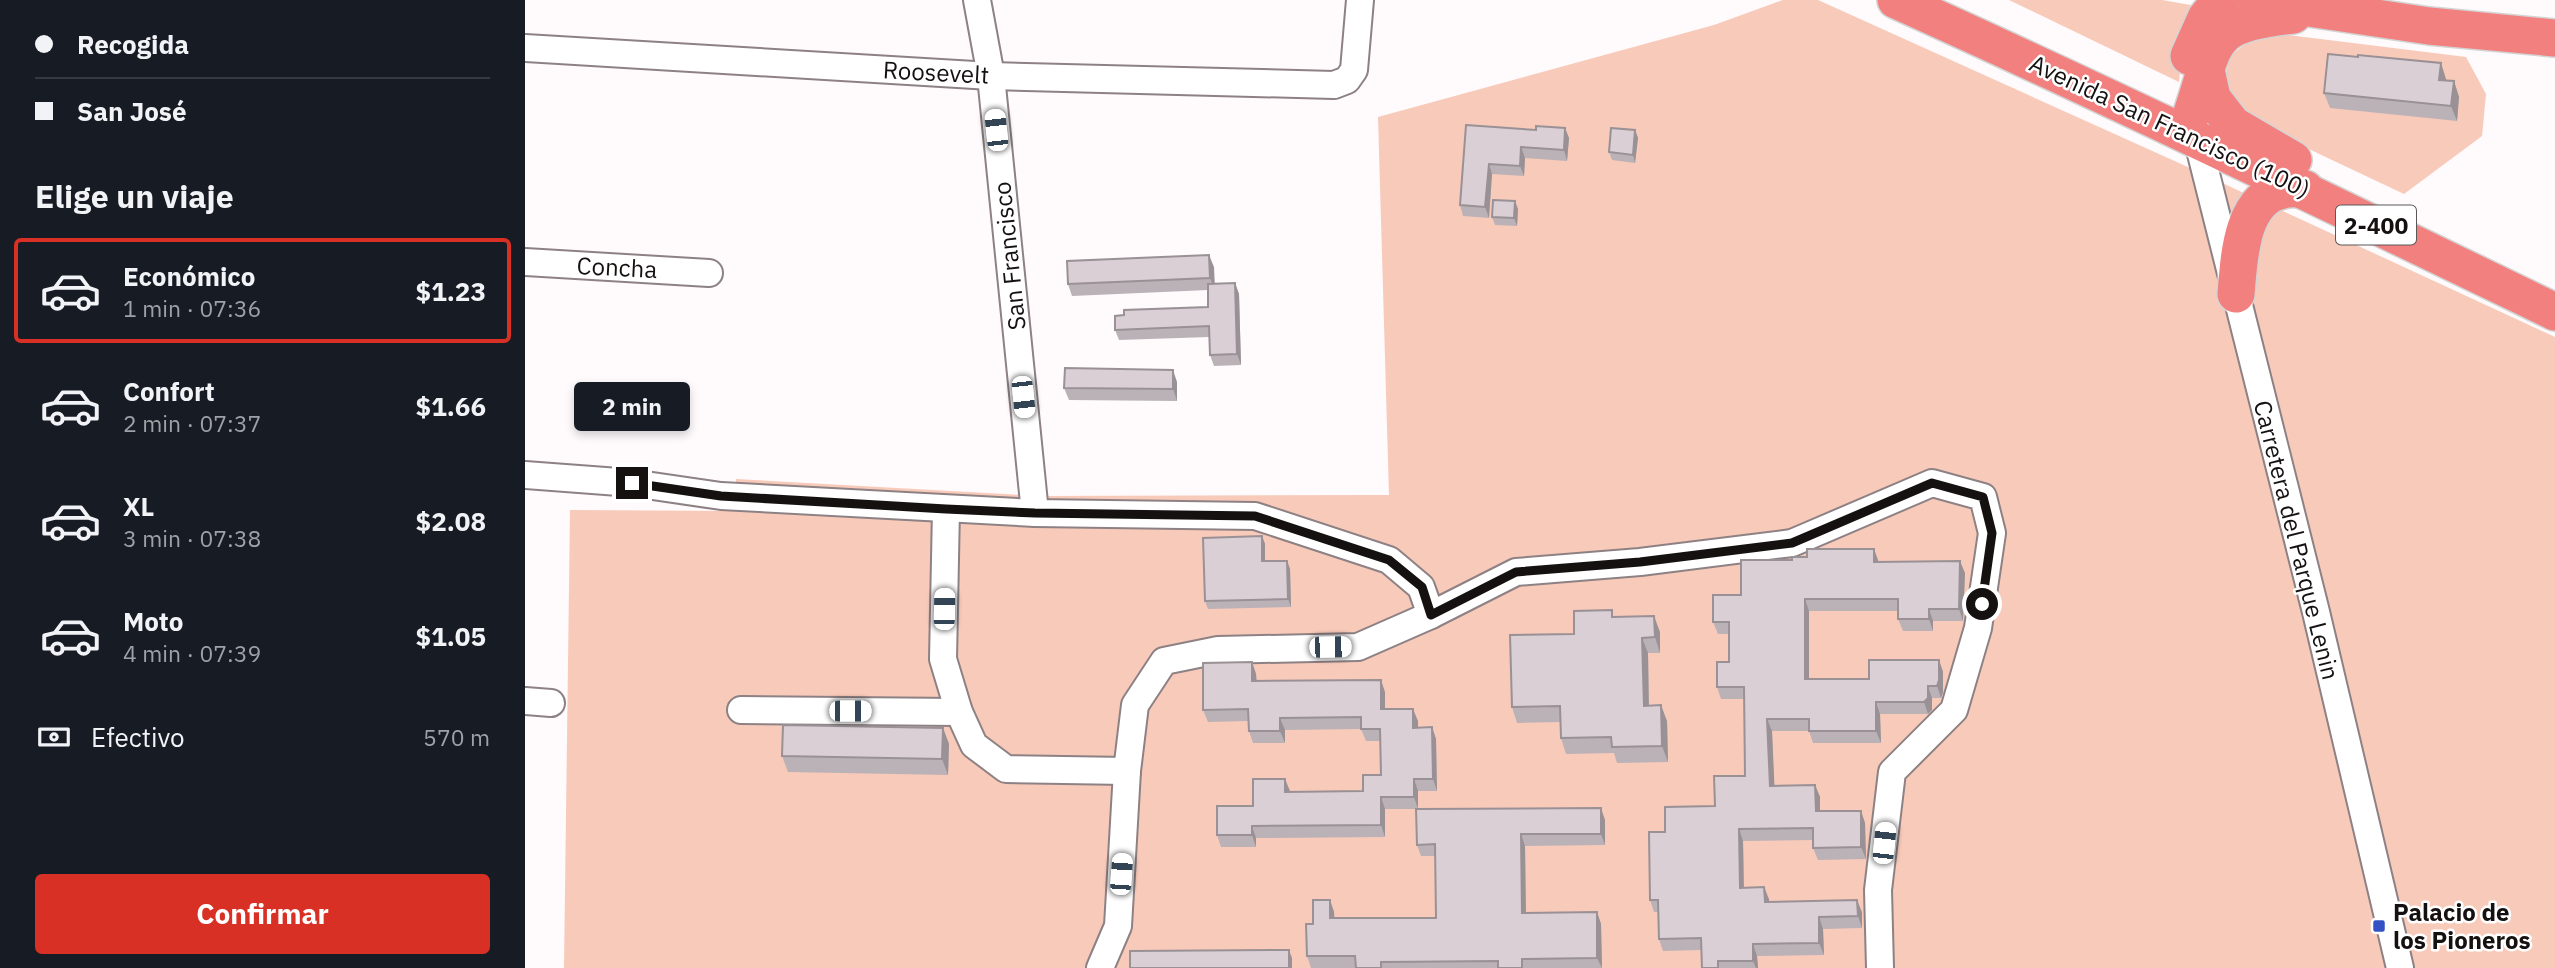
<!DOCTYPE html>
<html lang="es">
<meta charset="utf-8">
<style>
:root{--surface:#171b24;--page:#20242c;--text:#f1f3f6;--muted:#9ea1a6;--line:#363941;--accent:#d93025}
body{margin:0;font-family:"IBM Plex Sans",sans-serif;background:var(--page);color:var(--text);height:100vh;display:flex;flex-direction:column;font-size:26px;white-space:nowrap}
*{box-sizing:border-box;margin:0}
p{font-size:23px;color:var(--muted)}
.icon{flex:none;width:38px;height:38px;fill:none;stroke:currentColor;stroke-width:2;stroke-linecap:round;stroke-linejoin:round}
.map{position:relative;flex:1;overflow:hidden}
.details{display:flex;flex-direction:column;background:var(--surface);width:525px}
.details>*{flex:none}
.banner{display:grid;align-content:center;height:154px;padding:0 35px;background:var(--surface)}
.end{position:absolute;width:32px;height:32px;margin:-16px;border:9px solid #151111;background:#fff;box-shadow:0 0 0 4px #fff}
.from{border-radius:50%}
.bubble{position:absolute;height:49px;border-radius:7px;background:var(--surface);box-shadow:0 4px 10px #0003;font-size:23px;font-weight:700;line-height:49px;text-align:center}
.car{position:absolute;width:21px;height:42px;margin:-21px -10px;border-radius:9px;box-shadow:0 0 5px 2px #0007;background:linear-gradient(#fff 24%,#345 0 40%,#fff 0 76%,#345 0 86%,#fff 0)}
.banner b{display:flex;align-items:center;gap:24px;height:66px;font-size:26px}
.banner b+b{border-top:2px solid var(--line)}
.banner i{width:18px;height:18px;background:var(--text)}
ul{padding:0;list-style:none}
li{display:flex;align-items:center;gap:21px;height:105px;margin:0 14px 10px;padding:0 21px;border:4px solid transparent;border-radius:7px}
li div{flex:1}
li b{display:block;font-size:26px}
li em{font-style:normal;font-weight:700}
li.current{border-color:var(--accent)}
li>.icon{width:63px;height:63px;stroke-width:1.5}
h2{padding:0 35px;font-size:32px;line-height:84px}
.pay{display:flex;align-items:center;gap:18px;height:77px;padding:0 35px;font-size:26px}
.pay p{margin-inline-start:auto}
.action{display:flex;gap:14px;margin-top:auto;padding:14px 35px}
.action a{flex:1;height:80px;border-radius:7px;background:var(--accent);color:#fff;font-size:28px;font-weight:700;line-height:80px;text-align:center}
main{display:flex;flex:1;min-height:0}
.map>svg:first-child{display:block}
.green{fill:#f8caba}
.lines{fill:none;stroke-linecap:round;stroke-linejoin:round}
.minor-casing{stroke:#8d8184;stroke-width:30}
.highway-casing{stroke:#d5d4d4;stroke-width:40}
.minor{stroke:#fff;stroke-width:26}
.highway{stroke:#f1807f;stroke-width:37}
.wall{fill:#bbb2b7}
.shaded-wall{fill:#999195}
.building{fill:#dacfd5;stroke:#999195;stroke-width:2}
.route{stroke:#151111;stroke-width:9}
.poi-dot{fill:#3252c3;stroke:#fff;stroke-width:2.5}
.labels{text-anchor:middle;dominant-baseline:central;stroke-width:5;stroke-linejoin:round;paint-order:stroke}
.shield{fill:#fff;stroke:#5b5858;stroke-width:2}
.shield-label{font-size:23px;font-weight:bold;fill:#151111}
.street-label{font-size:24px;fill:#151111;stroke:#fff}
.poi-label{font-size:24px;font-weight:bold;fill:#151111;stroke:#fff;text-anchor:start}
</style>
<main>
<section class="details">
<div class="banner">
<b><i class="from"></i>Recogida</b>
<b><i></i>San José</b>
</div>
<h2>Elige un viaje</h2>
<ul>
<li class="current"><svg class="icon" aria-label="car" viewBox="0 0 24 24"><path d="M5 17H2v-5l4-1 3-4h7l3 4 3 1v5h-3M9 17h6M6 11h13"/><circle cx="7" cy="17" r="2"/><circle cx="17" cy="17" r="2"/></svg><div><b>Económico</b><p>1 min · 07:36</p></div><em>$1.23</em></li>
<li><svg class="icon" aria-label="car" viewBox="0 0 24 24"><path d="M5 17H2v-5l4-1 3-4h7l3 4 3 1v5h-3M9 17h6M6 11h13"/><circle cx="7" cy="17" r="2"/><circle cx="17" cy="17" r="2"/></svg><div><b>Confort</b><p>2 min · 07:37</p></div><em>$1.66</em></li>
<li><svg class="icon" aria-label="car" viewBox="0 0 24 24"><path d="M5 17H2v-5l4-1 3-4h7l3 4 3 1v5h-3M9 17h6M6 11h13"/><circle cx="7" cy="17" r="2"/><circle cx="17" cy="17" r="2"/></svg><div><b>XL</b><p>3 min · 07:38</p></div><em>$2.08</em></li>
<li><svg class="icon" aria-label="car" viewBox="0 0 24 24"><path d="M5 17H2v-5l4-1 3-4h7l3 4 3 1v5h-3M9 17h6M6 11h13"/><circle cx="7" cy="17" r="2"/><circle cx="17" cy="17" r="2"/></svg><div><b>Moto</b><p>4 min · 07:39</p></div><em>$1.05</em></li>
</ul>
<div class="pay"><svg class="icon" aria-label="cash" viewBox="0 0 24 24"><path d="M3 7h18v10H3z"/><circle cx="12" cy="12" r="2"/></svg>Efectivo<p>570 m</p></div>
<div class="action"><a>Confirmar</a></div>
</section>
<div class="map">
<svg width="2030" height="968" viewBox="0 0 2030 968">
<rect width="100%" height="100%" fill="#fffafb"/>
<g class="green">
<path d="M1258,0h35l361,163 376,174v631h-1991l6,-458 164,1 2,-32 306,17 347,-1 -11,-378 336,-92z"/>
<path d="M1484,0h153l40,7 -20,45 -3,30z"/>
<path d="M1754,34l187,23 20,37 -4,42 -78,58 -142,-67 -25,-21 -12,-27 5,-23 19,-15z"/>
</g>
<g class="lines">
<defs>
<g id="minor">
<path d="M452,0l14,76 44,437"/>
<path d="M0,48l466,28 343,9 13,-5 7,-10 6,-70"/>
<path d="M1670,130l121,482 84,356"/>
<path d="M0,262l184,11"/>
<path d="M0,475l107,8 89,13 314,17 220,3 134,44 32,27 10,28"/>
<path d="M421,509l-3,150 16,53 15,33 32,24 121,2"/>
<path d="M0,701l26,2"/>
<path d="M216,710l218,2"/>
<path d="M575,968l18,-42 9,-155 8,-66 29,-44 54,-11 140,-3 73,-32 85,-43 124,-10 152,-19 140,-60 51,14 9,36 -14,95 -24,82 -62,62 -14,118 2,78"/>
</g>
<g id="highway">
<path d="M1371,0c222,100 440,206 659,312"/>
<path d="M1731,0l173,26 126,12"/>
<path d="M1664,56l17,-38 15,-18"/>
<path d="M1681,70l6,28 21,27 60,35"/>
<path d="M1667,113c25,-74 15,-89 101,-98"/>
<path d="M1711,294c3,-33 4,-96 47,-104 6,-2 15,-1 22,-1"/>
</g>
</defs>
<use href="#minor" class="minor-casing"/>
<use href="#highway" class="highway-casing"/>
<use href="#minor" class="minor"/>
<use href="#highway" class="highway"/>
</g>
<g class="wall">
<path d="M1921,79v2h8l5,16 -2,24 -127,-13 -6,-15z"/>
<path d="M941,125l70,5 29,-2 4,10 -2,23 -42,-3 -1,18 -32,-2 -3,44 -26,-2 -3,-11z"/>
<path d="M1110,130l3,8 -3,25 -23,-3 -3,-8z"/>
<path d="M993,209l-1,17 -22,-1 -3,-8z"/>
<path d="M689,267v17l21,-1 4,11 2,71 -27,1 -4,-11 -1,-18 -90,3 -4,-10 93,-23v-17l-136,6 -4,-12z"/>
<path d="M652,382v19l-108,-1 -5,-12z"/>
<path d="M737,536l3,8v17h22l3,8 1,38 -83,2 -3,-8z"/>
<path d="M1349,549l4,13 87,11 -2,48h-30v10h-30l-5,-12v-8h-89v68h60l70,-19 4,12v20l-2,6h-9v12l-4,4h-48l1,29h-68l-4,-12h-37l2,55 41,-1 5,12v14h41l4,12 1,36 -48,1 -5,-12v-8l-70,1 1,47 20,-1 5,15 93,10v16l-39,1 1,26 -67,1 1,12h-56l-1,-18 -38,1 -4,-12v-27h-5l-4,-12 15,-68 50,-26 30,-30 -1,-77h-23l-4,-12 12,-25v-28h-11l-5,-12 28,-27 51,-35 15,-3z"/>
<path d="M1089,617l46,15v21h-12l1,52 18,16 1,41 -51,1 -3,-10 -48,1 -5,-16 -1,-16 -43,1 -5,-16 62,-73z"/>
<path d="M727,662l4,12 1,7 128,11v17l33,12v7l14,-1 4,12 1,52h-19v18l187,11v25l-80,1 1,67 71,-1 4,12 1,44h-291l-4,-12 6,-32 17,-24 4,12v6h102l-1,-62h-14l-4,-11 -1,-36h-31v28l-129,1v9h-35l-4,-12 36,-29 37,-14 73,-1 18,-16 -1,-34h-14l-5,-12 -76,1v13h-32l-4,-12 -1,-10 -40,1 -5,-12z"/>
<path d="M418,728l6,16 -1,31 -160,-3 -6,-16z"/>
</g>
<g class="shaded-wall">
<path d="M1916,63l5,16 -2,17 -5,-16z"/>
<path d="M1929,81l5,16 -2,24 -6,-15z"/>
<path d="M1040,128l4,10 -2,23 -3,-11z"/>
<path d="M1110,130l3,8 -3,25 -2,-8z"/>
<path d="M996,147l4,11 -1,18 -4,-10z"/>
<path d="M964,164l3,10 -3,44 -4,-11z"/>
<path d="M990,201l3,8 -1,17 -3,-8z"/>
<path d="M684,255l5,12 1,23 -5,-12z"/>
<path d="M710,283l4,11 2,71 -4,-11z"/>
<path d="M648,370l4,12v19l-4,-12z"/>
<path d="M737,536l3,8v25l-3,-8z"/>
<path d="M1349,549l4,11v14l-4,-12z"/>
<path d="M762,561l3,8 1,38 -3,-8z"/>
<path d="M1435,561l5,12 -2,48 -4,-12z"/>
<path d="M1280,599l4,12v80l-4,-12z"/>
<path d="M1404,609l4,12v10l-4,-12z"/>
<path d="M1129,616l6,16v21l-5,-16z"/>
<path d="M1117,638l6,15 1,68 -5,-15z"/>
<path d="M1414,660l4,12v20l-2,6 -4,-12z"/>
<path d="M727,662l4,12 1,19 -5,-12z"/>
<path d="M856,680l4,12v29l-4,-12z"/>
<path d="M1403,686l4,12v12l-4,4 -4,-12z"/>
<path d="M1351,702l4,12 1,29 -5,-12z"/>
<path d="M1136,705l6,16 1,41 -6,-16z"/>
<path d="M888,709l5,12v19l-5,-12z"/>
<path d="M755,718l5,12v13l-5,-12z"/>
<path d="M1242,719l5,12 3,67 -5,-12z"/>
<path d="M907,727l4,12 1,52 -4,-12z"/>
<path d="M418,728l6,16 -1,31 -6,-16z"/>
<path d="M760,779l5,12v13l-5,-12z"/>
<path d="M889,779l4,12v18l-4,-12z"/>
<path d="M1290,785l5,12v26l-4,-12z"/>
<path d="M856,797l4,12v28l-4,-12z"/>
<path d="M1076,808l4,12v25l-4,-11z"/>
<path d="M1336,811l4,12 1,36 -5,-12z"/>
<path d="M727,826l4,12v9l-4,-12z"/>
<path d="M1214,829l4,12 1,59 -4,-12z"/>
<path d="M996,834l4,12 1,79 -4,-12z"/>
<path d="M1239,887l5,12v15l-4,-12z"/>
<path d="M805,900l4,12 1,18 -5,-12z"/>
<path d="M1332,900l5,12v16l-4,-12z"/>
<path d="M1072,912l4,12 1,44 -5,-10z"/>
<path d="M1294,917l4,12 1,26 -5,-12z"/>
<path d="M1228,944l4,12 1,12h-2l-3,-7z"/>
<path d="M764,950l3,8v10h-3z"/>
</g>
<g class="building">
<path d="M1803,54l30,3v-2l83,8 -2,17 15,1 -3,25 -127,-13z"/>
<path d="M941,125l70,5v-4l29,2 -1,22 -43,-3 -1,19 -31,-2 -4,43 -25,-2z"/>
<path d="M1086,128l24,2 -2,25 -24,-3z"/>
<path d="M968,200l22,1 -1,17 -22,-1z"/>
<path d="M684,255l1,23 -142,6 -1,-23z"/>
<path d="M710,283l2,71 -27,1 -1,-29 -94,4v-14l9,-1v-5l84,-3v-23z"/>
<path d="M540,368l108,2v19l-109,-1z"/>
<path d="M737,536v25h25l1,38 -83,2 -2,-63z"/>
<path d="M1282,549h67v13l86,-1 -1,48h-30v10h-31v-20h-93v80h64v-19h70v20l-2,6h-9v12l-4,4h-48v29h-67v-12h-42l3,67 45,-1 1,26h45v36l-48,1v-20l-74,1 1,59 24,-1 1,15 92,-2 1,16 -39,1v26l-66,1v17h-35v7h-16l-1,-30 -42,1 -1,-39h-8l-1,-68h16v-25l50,-1 -1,-30h31l-1,-89h-27v-25h12v-40h-16v-27h28v-35h51v-3h15z"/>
<path d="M1087,610v7l42,-1 1,21 -13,1 2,68 17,-1 1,41 -50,1 -1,-10 -50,1 -1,-32 -48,1 -2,-72 64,-1v-23z"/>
<path d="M727,662v19l129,-1v29h32v19l19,-1 1,52h-19v18h-33v28l-129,1v9h-35v-29h36v-27h32v13l78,-1v-16h18l-1,-46h-19v-12l-81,1v13h-31l-1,-22 -45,1v-47z"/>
<path d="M258,725l160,3 -1,31 -160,-3z"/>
<path d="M1076,808v26h-80l1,79 75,-1v46l-75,1v9h-24v-7l-117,1v6h-25l-1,-12h-48l-1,-32h7v-24h17v18h106l-1,-74 -18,1 -1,-36z"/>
<path d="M764,950v18h-159v-17z"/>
</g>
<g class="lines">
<path class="route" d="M107,483l89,13 225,13 89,4 220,3 134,44 33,27 9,28 85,-43 124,-10 152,-19 140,-60 51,14 9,36 -10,71"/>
</g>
<rect class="poi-dot" x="1847" y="919" width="14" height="14" rx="3.5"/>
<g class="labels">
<rect class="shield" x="1811" y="205.5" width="80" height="39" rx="5"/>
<g class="shield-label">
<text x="1851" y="225">2-400</text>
</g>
<g class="street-label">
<text transform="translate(411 72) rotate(3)">Roosevelt</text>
<text transform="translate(1645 126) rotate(25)">Avenida San Francisco (100)</text>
<text transform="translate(484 256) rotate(-96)">San Francisco</text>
<text transform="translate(92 267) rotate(3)">Concha</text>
<text transform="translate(1772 540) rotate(76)">Carretera del Parque Lenin</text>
</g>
<g class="poi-label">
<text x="1868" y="912">Palacio de<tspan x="1868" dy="28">los Pioneros</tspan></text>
</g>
</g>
</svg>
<i class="end from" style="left:1457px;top:604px"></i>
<i class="end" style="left:107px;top:483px"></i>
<div class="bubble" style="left:49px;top:382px;width:116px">2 min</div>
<i class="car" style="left:471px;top:130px;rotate:354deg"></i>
<i class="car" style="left:498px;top:397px;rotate:174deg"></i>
<i class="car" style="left:419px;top:609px;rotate:1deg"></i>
<i class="car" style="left:805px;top:647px;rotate:89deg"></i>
<i class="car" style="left:325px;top:711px;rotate:90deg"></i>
<i class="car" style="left:1359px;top:843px;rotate:6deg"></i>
<i class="car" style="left:596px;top:874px;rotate:4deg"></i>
</div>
</main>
